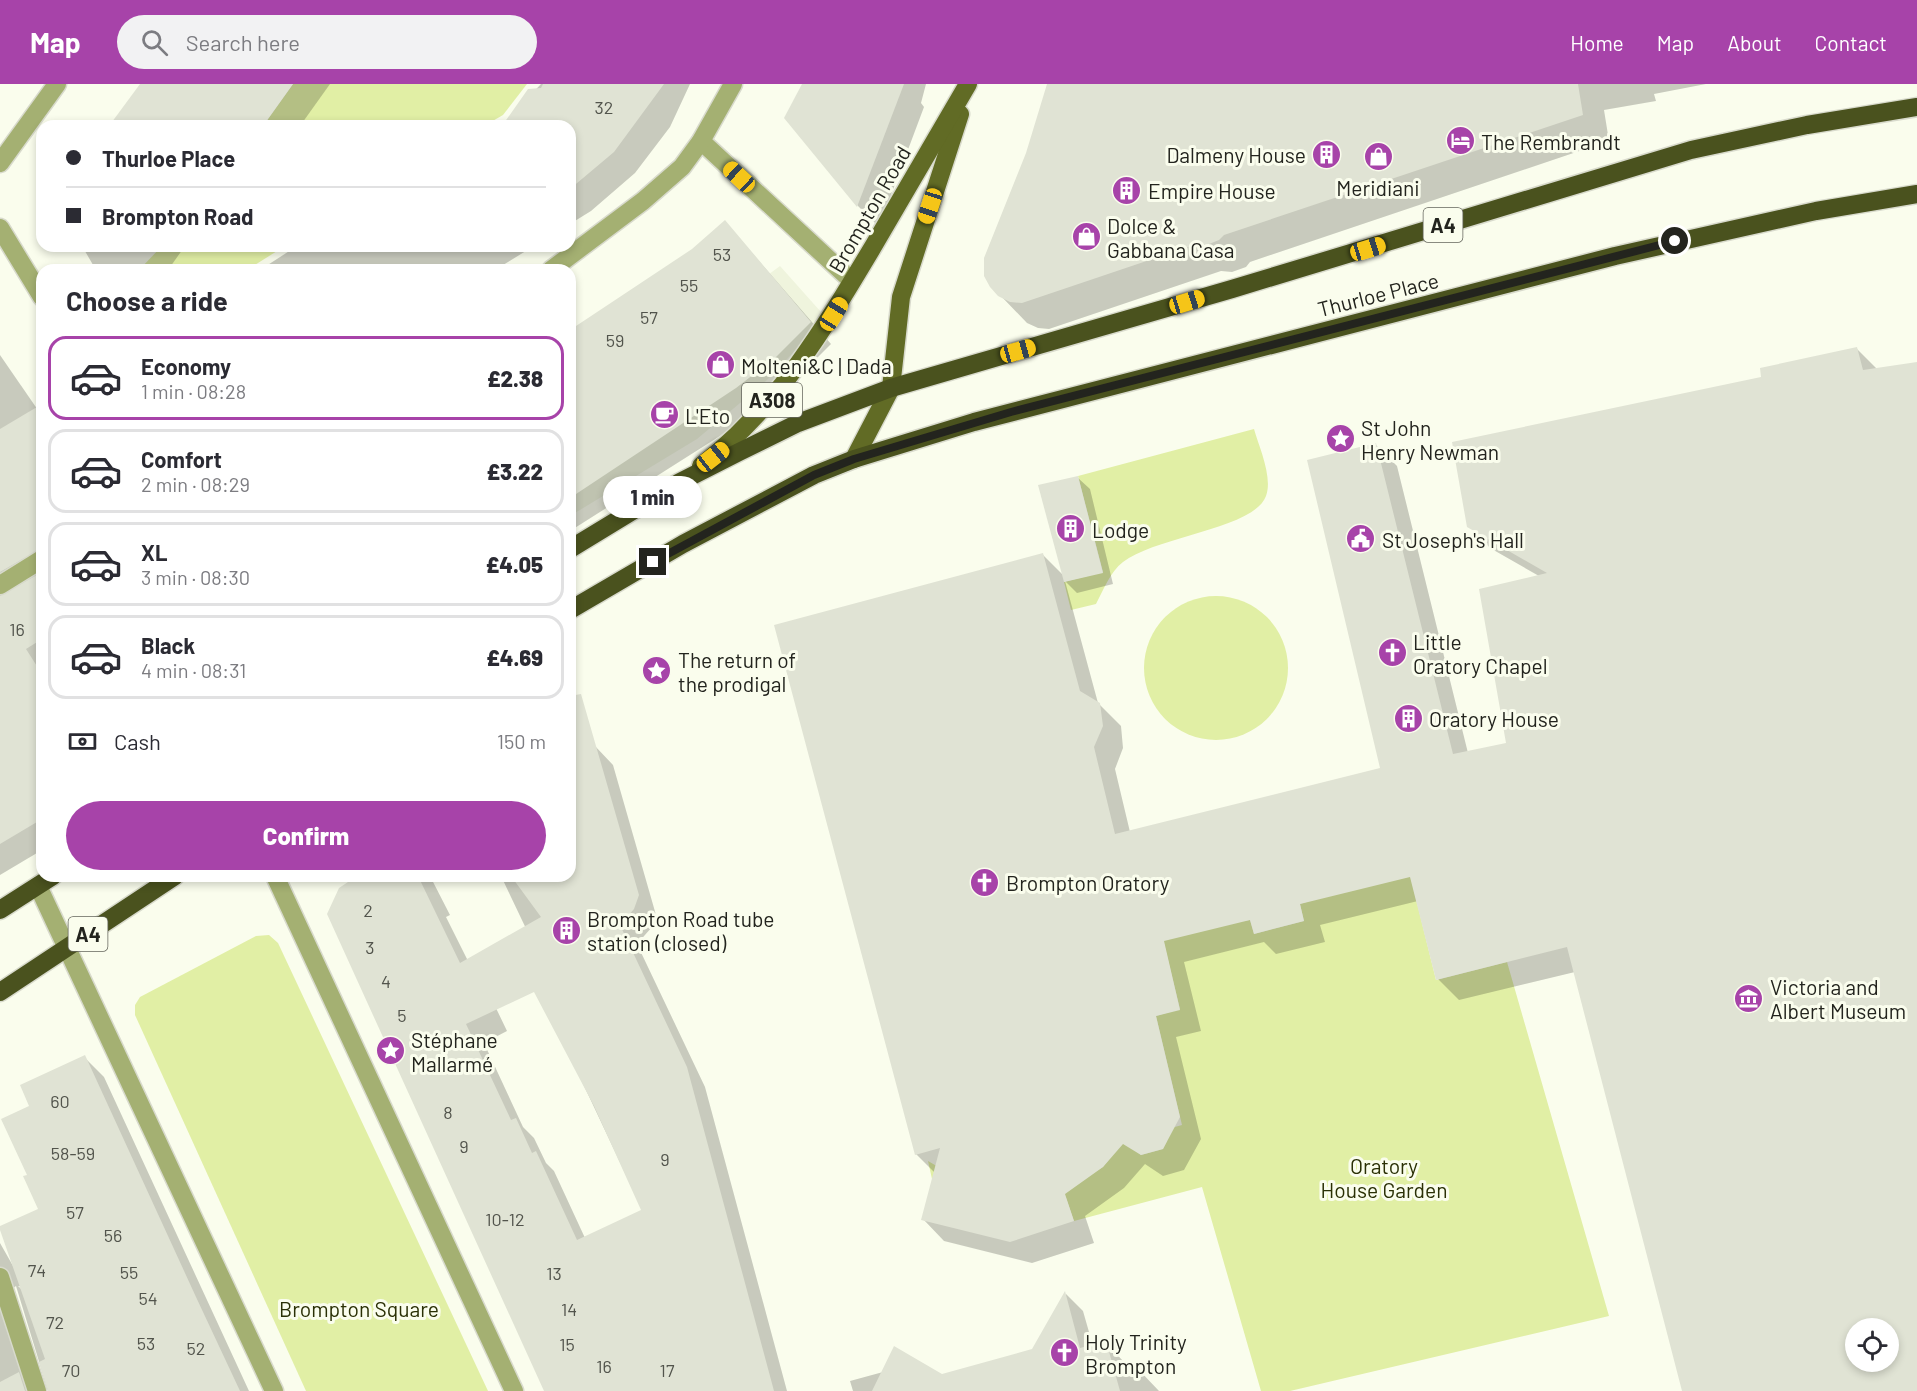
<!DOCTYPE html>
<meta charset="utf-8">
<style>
:root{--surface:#fff;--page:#f2f2f3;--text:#2b2b33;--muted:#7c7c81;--line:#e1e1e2;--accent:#a743a9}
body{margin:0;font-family:Barlow,sans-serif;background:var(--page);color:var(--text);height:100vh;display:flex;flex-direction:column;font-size:22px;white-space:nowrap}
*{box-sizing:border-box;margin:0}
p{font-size:20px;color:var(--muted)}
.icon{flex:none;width:33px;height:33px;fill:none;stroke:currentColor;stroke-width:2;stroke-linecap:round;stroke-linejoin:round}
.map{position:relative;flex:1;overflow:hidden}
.panel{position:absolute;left:36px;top:180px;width:540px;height:618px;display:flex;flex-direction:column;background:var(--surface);border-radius:18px;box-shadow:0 3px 9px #0003}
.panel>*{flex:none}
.banner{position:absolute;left:36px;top:36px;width:540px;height:132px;border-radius:18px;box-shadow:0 3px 9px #0003;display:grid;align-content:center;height:132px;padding:0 30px;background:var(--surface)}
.buttons{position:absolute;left:1845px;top:1234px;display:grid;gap:12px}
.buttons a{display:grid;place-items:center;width:54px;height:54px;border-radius:50%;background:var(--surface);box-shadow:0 3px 9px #0003;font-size:30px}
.end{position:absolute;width:27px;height:27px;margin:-14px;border:8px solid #23241e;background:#fff;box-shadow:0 0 0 3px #fff}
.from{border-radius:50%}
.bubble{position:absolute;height:42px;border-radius:21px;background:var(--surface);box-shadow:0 3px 9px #0003;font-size:20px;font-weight:800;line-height:42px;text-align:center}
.car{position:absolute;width:18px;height:36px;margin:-18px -9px;border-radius:8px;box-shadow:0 0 4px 2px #0007;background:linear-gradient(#f5c518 24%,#345 0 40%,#f5c518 0 76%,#345 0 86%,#f5c518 0)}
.banner b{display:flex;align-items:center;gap:21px;height:57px;font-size:22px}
.banner b+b{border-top:2px solid var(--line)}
.banner i{width:15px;height:15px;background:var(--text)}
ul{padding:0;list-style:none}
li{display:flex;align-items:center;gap:18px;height:84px;margin:0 12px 9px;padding:0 18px;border:3px solid var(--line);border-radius:18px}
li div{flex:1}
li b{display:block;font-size:22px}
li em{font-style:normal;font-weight:800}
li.current{border-color:var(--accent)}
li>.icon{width:54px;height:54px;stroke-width:1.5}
h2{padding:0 30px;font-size:27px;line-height:72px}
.pay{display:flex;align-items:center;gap:15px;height:66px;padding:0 30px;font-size:22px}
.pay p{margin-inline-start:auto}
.primary-button{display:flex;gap:12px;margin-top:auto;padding:12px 30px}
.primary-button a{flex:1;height:69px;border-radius:36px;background:var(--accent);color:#fff;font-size:24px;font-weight:800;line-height:69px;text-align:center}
header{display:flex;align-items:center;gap:36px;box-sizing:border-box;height:84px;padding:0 30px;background:var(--accent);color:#fff}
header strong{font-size:28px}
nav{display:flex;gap:33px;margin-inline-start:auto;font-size:21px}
.search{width:420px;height:54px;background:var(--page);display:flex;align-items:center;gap:15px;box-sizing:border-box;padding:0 21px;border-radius:33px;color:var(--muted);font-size:22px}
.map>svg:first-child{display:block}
.built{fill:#eff4dd}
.green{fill:#e1efa5}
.shadow{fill:#0003;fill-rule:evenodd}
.building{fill:#e0e3d4;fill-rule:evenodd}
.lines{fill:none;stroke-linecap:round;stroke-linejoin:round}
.minor-casing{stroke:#d8dacc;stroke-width:21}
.major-casing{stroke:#d8dacc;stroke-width:21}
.highway-casing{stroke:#d8dacc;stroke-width:21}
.minor{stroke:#a4b072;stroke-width:18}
.major{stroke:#616b25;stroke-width:18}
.highway{stroke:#4a521e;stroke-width:18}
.route{stroke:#23241e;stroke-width:8}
.labels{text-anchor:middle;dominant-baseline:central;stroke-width:6;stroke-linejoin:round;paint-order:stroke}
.number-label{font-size:18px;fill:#52544c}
.shield{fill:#fafded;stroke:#64655c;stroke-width:1.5}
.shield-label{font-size:20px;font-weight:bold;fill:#23241e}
.poi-label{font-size:21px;fill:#23241e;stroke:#fafded;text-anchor:start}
.street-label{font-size:21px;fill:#23241e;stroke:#fafded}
.park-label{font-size:21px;fill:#2a3005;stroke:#fafded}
</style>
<header>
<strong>Map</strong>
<div class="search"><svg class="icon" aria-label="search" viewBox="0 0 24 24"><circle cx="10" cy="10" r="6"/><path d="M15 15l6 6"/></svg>Search here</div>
<nav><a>Home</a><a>Map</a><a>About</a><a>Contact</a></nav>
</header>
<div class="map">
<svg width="1917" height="1307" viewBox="0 0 1917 1307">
<rect width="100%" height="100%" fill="#fafded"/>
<path class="built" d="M780,182l41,46 -10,22 -47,49 -67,56 -127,77v-107l90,-55z"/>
<g class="green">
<path d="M293,0h234l-24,31 -19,11h-221z"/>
<path d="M162,162h123l-38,24h-108z"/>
<path d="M1254,345c5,18 19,48 12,67 -12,33 -109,40 -143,66 -13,10 -19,27 -27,42l-25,6 -7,-28 39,-10 -25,-96z"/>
<circle cx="1216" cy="584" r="72"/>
<path d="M1409,786l27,110 71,-18 102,354 -319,75h-29l-59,-204 -128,34 -8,-23 -134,-19 -4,-18 19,11 117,18 39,-23 20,-26 18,14 22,-6 4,-8 -3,-11 18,-5 -26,-109 24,-7 -19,-78 89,-11 4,14 50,-13 -4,-17z"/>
<path d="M269,851l9,8 210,448h-182l-171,-376v-10l5,-8 116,-61z"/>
</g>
<g class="shadow">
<path d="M142,0h188l-30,42h-189z"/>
<path d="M541,0h149l-20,43 -35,46 -44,38 -21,13v-98h-69z"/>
<path d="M803,0h123l-5,19 3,4 -45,120 -21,-21 -72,-88z"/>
<path d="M1048,0h658l-52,10 2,7 -52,9 5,31 -359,121 -4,5 -14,5 -11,-1 -172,58 -11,-1 -11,-5 -27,-28 27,-141z"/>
<path d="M725,138l106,122 -34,34 -77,58 -150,95v-199l122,-82z"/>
<path d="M82,162h109h-6l-17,24h-72z"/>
<path d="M297,162h237l-39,24h-235z"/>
<path d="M1857,265l20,20 40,-5v1027h-233l-109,-419 -116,28 -21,-21 -20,-78 -98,24 5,17 -49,12 -12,-12 -80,20 17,69 -25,6 25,102 -17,31 -21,6 -18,-12 -21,24 -39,28 9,27 -62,20 -88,-22 -21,-22 12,-46 -19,-19 127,-599 21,21 14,-98 12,11 23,95 -36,9 -12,-12 33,122 23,23 2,22 -8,21 15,63 252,-63 -6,-324 21,21 71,287 40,-9 31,-168 -49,-28 -21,-22 294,-148zM1856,1245h32v33h-32z"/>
<path d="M0,271l42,61v434l-42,25z"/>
<path d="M595,662l18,19 43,150 -4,12 -15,17 68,143 82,304h-241l-187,-515h71l20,39 -4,2 27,54 10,10 24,50 -23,12 39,84 11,11 12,25 8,8 31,67 58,-27 -66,-140 14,-6 -90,-189h69v-118z"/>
<path d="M84,973l20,20 145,314h-201l-32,-105 -4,3 26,102h-38v-148l25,44 -7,-1 14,13 26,47 -27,-239z"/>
<path d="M1066,1210l17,17 10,35 13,-3 18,19 3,10 12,-2 20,21h-306l-3,-10 33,-9 59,3 91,-24z"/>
</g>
<g class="building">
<path d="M140,0h153l-30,42h-154z"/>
<path d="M543,0h121l-50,68 -44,37v-63h-68l26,-37 13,-1z"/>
<path d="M802,0h102l-47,123 -73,-89z"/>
<path d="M1047,0h531l5,31 -359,120 -5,5 -15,6 -10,-1 -172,58 -12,-1 -12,-6 -8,-9 -6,-11v-18l42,-105z"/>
<path d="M725,136l86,102 -35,35 -40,31 -166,110v-168l122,-81z"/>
<path d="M1857,263l6,23 54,-8v1029h-235l-115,-444 -131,33 -26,-103 -110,27 4,17 -50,13 -4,-14 -86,21 16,69 -24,6 24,101 -17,32 -22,6 -18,-11 -20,23 -38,27 9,27 -64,21 -89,-22 19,-72 -25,7 -141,-530 269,-72 37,138 20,12 3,23 -9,21 21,87 265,-66 -73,-308 69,-17 77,311 53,-11 -27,-154 68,-16 -80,-46 -15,-85 309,-65 -1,-9zM1856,1245h32v33h-32z"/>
<path d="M42,320v144l-42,24v-143z"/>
<path d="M1078,392l25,97 -39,9 -26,-97z"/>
<path d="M42,488v67l-16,10 16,25v145l-42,25v-248z"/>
<path d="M581,610l58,201 -5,14 -14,16 67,142 87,324h-230l-217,-477 12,-26 18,-12h61l42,87 81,-46 -30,-41h59v-180zM534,908l60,114 47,104 -64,30 -41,-89 -4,2 -16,-35 -5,2 -45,-96z"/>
<path d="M85,971l111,242 44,94h-192l-9,-29 6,-3 -45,-129v-4l38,-17 -15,-33 4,-1 -26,-56 28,-13 -9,-21z"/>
<path d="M1065,1207l15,57 26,-7 14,50h-248l22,-45 48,28 90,-25z"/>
<path d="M19,1288l6,19h-25v-9z"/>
</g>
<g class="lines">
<defs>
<g id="minor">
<path d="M701,57l151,140"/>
<path d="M0,79l57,-79"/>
<path d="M0,144l42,69"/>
<path d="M551,186l92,-69 39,-34 19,-26 32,-57"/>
<path d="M0,501l42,-26"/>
<path d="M275,792l239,515"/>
<path d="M38,802l236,505"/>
<path d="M0,1193l37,114"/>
</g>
<g id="major">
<path d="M854,375l37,-71 10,-91 59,-183"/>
<path d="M701,382c77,-59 124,-139 173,-221 31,-54 63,-107 94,-161"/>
</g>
<g id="highway">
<path d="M570,465l110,-67 59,-30 59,-29 93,-35 341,-99 459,-139 116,-25 110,-18"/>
<path d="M570,526l113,-66 131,-69 40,-16 120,-37 641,-166 201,-45 101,-17"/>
<path d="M0,826l53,-34"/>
<path d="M0,908l175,-116"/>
</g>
</defs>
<use href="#minor" class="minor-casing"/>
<use href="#major" class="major-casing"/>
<use href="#highway" class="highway-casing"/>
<use href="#minor" class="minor"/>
<use href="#major" class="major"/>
<use href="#highway" class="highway"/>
</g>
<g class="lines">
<path class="route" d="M653,478l161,-87 40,-16 157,-47 664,-171"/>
</g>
<defs>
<symbol id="hotel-disc" viewBox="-11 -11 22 22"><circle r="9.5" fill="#a743a9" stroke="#fafded"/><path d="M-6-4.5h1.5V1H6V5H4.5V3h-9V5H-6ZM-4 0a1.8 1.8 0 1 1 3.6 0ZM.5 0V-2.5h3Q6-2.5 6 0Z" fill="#fff"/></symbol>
<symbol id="building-disc" viewBox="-11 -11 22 22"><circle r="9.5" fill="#a743a9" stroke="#fafded"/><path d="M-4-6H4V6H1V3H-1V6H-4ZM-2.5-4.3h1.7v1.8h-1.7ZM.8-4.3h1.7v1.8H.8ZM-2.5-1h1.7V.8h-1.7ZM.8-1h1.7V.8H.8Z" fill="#fff"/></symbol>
<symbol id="shop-disc" viewBox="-11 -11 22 22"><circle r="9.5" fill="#a743a9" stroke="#fafded"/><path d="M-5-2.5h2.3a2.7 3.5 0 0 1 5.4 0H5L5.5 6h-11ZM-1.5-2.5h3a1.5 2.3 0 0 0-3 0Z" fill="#fff"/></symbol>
<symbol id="cafe-disc" viewBox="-11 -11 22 22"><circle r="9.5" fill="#a743a9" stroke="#fafded"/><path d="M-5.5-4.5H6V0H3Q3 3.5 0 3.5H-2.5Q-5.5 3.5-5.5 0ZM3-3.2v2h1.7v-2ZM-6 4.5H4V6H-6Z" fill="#fff"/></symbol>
<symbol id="sight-disc" viewBox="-11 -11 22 22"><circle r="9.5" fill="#a743a9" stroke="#fafded"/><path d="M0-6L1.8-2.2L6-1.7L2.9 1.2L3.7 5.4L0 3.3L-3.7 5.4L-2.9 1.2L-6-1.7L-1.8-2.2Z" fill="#fff"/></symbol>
<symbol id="civic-disc" viewBox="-11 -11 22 22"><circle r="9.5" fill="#a743a9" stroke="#fafded"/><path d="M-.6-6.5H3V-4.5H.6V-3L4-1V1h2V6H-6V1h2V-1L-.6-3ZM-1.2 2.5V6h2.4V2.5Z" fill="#fff"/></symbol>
<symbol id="church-disc" viewBox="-11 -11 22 22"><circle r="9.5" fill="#a743a9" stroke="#fafded"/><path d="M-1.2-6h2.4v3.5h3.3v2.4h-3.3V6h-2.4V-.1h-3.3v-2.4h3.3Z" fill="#fff"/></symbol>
<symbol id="museum-disc" viewBox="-11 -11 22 22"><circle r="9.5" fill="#a743a9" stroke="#fafded"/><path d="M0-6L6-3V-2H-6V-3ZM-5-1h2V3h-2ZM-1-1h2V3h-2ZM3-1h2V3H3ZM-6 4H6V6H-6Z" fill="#fff"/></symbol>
</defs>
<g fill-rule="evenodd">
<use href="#hotel-disc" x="1444" y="40" width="33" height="33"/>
<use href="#building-disc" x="1310" y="54" width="33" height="33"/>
<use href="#shop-disc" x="1362" y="56" width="33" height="33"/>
<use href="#building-disc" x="1110" y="90" width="33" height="33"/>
<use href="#shop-disc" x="1070" y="136" width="33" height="33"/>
<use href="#shop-disc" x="704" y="264" width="33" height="33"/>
<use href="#cafe-disc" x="648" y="314" width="33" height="33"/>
<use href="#sight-disc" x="1324" y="338" width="33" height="33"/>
<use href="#building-disc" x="1054" y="428" width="33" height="33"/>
<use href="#civic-disc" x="1344" y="438" width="33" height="33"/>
<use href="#church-disc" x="1376" y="552" width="33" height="33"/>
<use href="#sight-disc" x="640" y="570" width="33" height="33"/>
<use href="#building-disc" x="1392" y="618" width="33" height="33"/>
<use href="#church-disc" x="968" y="782" width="33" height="33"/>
<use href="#building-disc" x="550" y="830" width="33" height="33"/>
<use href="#museum-disc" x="1732" y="898" width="33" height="33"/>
<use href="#sight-disc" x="374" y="950" width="33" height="33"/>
<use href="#church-disc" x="1048" y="1252" width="33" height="33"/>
</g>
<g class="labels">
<g class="number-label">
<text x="604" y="23">32</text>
<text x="722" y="170">53</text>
<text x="689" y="201">55</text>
<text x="649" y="233">57</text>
<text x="615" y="256">59</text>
<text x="17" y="545">16</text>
<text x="368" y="826">2</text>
<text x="370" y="863">3</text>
<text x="386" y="897">4</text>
<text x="402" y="931">5</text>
<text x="60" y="1017">60</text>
<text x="448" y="1028">8</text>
<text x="464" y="1062">9</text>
<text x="73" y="1069">58-59</text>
<text x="665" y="1075">9</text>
<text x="75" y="1128">57</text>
<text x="505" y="1135">10-12</text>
<text x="113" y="1151">56</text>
<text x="37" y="1186">74</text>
<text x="129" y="1188">55</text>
<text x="554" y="1189">13</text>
<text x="148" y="1214">54</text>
<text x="569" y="1225">14</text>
<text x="55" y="1238">72</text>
<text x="146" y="1259">53</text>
<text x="567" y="1260">15</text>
<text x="196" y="1264">52</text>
<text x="604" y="1282">16</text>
<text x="71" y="1286">70</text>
<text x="667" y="1286">17</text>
</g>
<g class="shield">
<rect x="1423.5" y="124" width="39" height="34" rx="4.5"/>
<rect x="742" y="299" width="60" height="34" rx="4.5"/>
<rect x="68.5" y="833" width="39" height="34" rx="4.5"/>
</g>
<g class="shield-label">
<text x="1443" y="141">A4</text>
<text x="772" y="316">A308</text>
<text x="88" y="850">A4</text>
</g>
<g class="poi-label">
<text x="1481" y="57">The Rembrandt</text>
<text x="1306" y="70" text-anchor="end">Dalmeny House</text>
<text x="1378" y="103" text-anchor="middle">Meridiani</text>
<text x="1148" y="106">Empire House</text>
<text x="1107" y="141">Dolce &amp;<tspan x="1107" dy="24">Gabbana Casa</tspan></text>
<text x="741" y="281">Molteni&amp;C | Dada</text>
<text x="685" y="331">L'Eto</text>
<text x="1361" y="343">St John<tspan x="1361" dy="24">Henry Newman</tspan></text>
<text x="1092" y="445">Lodge</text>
<text x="1382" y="455">St Joseph's Hall</text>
<text x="1413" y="557">Little<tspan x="1413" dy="24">Oratory Chapel</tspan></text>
<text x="678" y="575">The return of<tspan x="678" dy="24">the prodigal</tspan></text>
<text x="1429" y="634">Oratory House</text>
<text x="1006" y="798">Brompton Oratory</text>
<text x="587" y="834">Brompton Road tube<tspan x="587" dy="24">station (closed)</tspan></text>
<text x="1770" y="902">Victoria and<tspan x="1770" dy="24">Albert Museum</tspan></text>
<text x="411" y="955">Stéphane<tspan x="411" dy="24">Mallarmé</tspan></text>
<text x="1085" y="1257">Holy Trinity<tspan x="1085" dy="24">Brompton</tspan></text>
</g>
<g class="street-label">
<text transform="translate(869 125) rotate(-60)">Brompton Road</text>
<text transform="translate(1378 210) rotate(-14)">Thurloe Place</text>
</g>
<g class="park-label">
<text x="1384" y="1081">Oratory<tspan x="1384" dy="24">House Garden</tspan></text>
<text x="359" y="1224">Brompton Square</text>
</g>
</g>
</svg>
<div class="buttons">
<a><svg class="icon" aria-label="locate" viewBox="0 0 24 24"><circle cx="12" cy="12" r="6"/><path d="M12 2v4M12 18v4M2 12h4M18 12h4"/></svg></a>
</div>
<i class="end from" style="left:1675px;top:157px"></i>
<i class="end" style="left:653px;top:478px"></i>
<div class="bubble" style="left:603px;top:392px;width:99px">1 min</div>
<i class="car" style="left:739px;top:93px;rotate:313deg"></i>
<i class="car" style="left:930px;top:122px;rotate:198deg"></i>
<i class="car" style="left:1368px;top:165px;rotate:73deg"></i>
<i class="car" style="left:1187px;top:218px;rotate:73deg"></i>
<i class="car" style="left:834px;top:230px;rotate:32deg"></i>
<i class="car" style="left:1018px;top:267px;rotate:74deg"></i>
<i class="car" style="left:713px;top:373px;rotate:52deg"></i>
<div class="banner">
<b><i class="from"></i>Thurloe Place</b>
<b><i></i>Brompton Road</b>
</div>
<section class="panel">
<h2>Choose a ride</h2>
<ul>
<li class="current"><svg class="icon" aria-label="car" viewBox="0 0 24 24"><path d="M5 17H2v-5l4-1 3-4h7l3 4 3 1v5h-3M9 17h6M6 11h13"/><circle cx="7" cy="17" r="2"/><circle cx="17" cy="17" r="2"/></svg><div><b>Economy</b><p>1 min · 08:28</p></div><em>£2.38</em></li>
<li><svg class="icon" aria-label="car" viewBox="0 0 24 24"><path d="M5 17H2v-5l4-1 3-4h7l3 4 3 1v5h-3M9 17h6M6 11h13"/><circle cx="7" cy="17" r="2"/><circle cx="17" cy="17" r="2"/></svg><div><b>Comfort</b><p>2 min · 08:29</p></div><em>£3.22</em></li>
<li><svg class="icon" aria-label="car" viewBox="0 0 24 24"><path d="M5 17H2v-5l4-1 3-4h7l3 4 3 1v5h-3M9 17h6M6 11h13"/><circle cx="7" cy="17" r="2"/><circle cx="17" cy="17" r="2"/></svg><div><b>XL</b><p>3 min · 08:30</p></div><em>£4.05</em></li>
<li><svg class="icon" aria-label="car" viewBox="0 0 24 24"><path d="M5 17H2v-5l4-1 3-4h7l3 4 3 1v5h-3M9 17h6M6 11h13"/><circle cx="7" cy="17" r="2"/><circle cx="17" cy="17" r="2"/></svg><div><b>Black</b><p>4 min · 08:31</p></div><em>£4.69</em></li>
</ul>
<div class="pay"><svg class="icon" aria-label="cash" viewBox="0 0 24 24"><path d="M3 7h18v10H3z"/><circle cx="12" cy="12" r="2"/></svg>Cash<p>150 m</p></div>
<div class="primary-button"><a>Confirm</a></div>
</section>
</div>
